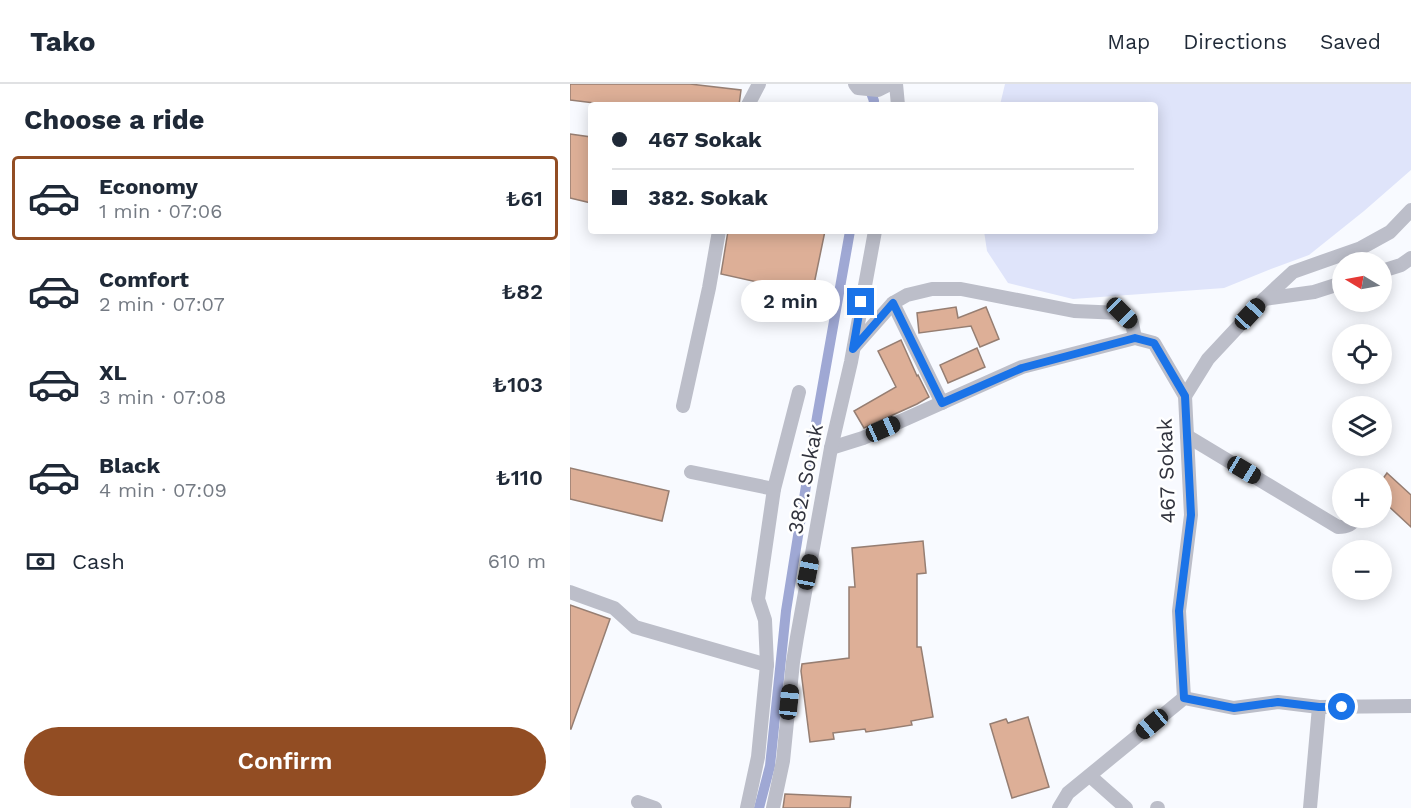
<!DOCTYPE html>
<meta charset="utf-8">
<style>
:root{--surface:#fff;--page:#f6f6f7;--text:#1f2937;--muted:#747a83;--line:#e0e1e3;--accent:#924d23}
body{margin:0;font-family:"Work Sans",sans-serif;background:var(--page);color:var(--text);height:100vh;display:flex;flex-direction:column;font-size:22px;white-space:nowrap}
*{box-sizing:border-box;margin:0}
p{font-size:20px;color:var(--muted)}
.icon{flex:none;width:33px;height:33px;fill:none;stroke:currentColor;stroke-width:2;stroke-linecap:round;stroke-linejoin:round}
.map{position:relative;flex:1;overflow:hidden}
.side{display:flex;flex-direction:column;background:var(--surface);width:570px}
.side>*{flex:none}
.top-card{position:absolute;left:18px;top:18px;width:570px;height:132px;border-radius:6px;box-shadow:0 3px 15px #0003;display:grid;align-content:center;height:132px;padding:0 24px;background:var(--surface)}
.needle{width:39px;rotate:280deg}
.controls{position:absolute;left:762px;top:168px;display:grid;gap:12px}
.controls a{display:grid;place-items:center;width:60px;height:60px;border-radius:50%;background:var(--surface);box-shadow:0 3px 15px #0003;font-size:30px}
.end{position:absolute;width:27px;height:27px;margin:-14px;border:8px solid #1a73e8;background:#fff;box-shadow:0 0 0 3px #fff}
.from{border-radius:50%}
.bubble{position:absolute;height:42px;border-radius:21px;background:var(--surface);box-shadow:0 3px 15px #0003;font-size:20px;font-weight:600;line-height:42px;text-align:center}
.car{position:absolute;width:18px;height:36px;margin:-18px -9px;border-radius:8px;box-shadow:0 0 4px 2px #0007;background:linear-gradient(#222 24%,#8ab4d8 0 40%,#222 0 76%,#8ab4d8 0 86%,#222 0)}
.top-card b{display:flex;align-items:center;gap:21px;height:57px;font-size:22px}
.top-card b+b{border-top:2px solid var(--line)}
.top-card i{width:15px;height:15px;background:var(--text)}
ul{padding:0;list-style:none}
li{display:flex;align-items:center;gap:18px;height:84px;margin:0 12px 9px;padding:0 12px;border:3px solid transparent;border-radius:6px}
li div{flex:1}
li b{display:block;font-size:22px}
li em{font-style:normal;font-weight:600}
li.current{border-color:var(--accent)}
li>.icon{width:54px;height:54px;stroke-width:1.5}
h2{padding:0 24px;font-size:27px;line-height:72px}
.pay{display:flex;align-items:center;gap:15px;height:66px;padding:0 24px;font-size:22px}
.pay p{margin-inline-start:auto}
.primary-button{display:flex;gap:12px;margin-top:auto;padding:12px 24px}
.primary-button a{flex:1;height:69px;border-radius:36px;background:var(--accent);color:#fff;font-size:24px;font-weight:600;line-height:69px;text-align:center}
header{display:flex;align-items:center;gap:36px;box-sizing:border-box;height:84px;padding:0 30px;background:var(--surface);border-bottom:2px solid var(--line)}
header strong{font-size:28px}
nav{display:flex;gap:33px;margin-inline-start:auto;font-size:21px}
main{display:flex;flex:1;min-height:0}
.map>svg:first-child{display:block}
.green{fill:#dfe4fa}
.lines{fill:none;stroke-linecap:round;stroke-linejoin:round}
.canal{stroke:#9fa8d4;stroke-width:10}
.building{fill:#ddaf97;stroke:#967e72;stroke-width:1.5}
.minor{stroke:#bcbec9;stroke-width:14}
.route{stroke:#1a73e8;stroke-width:8}
.labels{text-anchor:middle;dominant-baseline:central;stroke-width:5;stroke-linejoin:round;paint-order:stroke}
.street-label{font-size:21px;fill:#32343e;stroke:#fff}
</style>
<header>
<strong>Tako</strong>
<nav><a>Map</a><a>Directions</a><a>Saved</a></nav>
</header>
<main>
<section class="side">
<h2>Choose a ride</h2>
<ul>
<li class="current"><svg class="icon" aria-label="car" viewBox="0 0 24 24"><path d="M5 17H2v-5l4-1 3-4h7l3 4 3 1v5h-3M9 17h6M6 11h13"/><circle cx="7" cy="17" r="2"/><circle cx="17" cy="17" r="2"/></svg><div><b>Economy</b><p>1 min · 07:06</p></div><em>₺61</em></li>
<li><svg class="icon" aria-label="car" viewBox="0 0 24 24"><path d="M5 17H2v-5l4-1 3-4h7l3 4 3 1v5h-3M9 17h6M6 11h13"/><circle cx="7" cy="17" r="2"/><circle cx="17" cy="17" r="2"/></svg><div><b>Comfort</b><p>2 min · 07:07</p></div><em>₺82</em></li>
<li><svg class="icon" aria-label="car" viewBox="0 0 24 24"><path d="M5 17H2v-5l4-1 3-4h7l3 4 3 1v5h-3M9 17h6M6 11h13"/><circle cx="7" cy="17" r="2"/><circle cx="17" cy="17" r="2"/></svg><div><b>XL</b><p>3 min · 07:08</p></div><em>₺103</em></li>
<li><svg class="icon" aria-label="car" viewBox="0 0 24 24"><path d="M5 17H2v-5l4-1 3-4h7l3 4 3 1v5h-3M9 17h6M6 11h13"/><circle cx="7" cy="17" r="2"/><circle cx="17" cy="17" r="2"/></svg><div><b>Black</b><p>4 min · 07:09</p></div><em>₺110</em></li>
</ul>
<div class="pay"><svg class="icon" aria-label="cash" viewBox="0 0 24 24"><path d="M3 7h18v10H3z"/><circle cx="12" cy="12" r="2"/></svg>Cash<p>610 m</p></div>
<div class="primary-button"><a>Confirm</a></div>
</section>
<div class="map">
<svg width="841" height="724" viewBox="0 0 841 724">
<rect width="100%" height="100%" fill="#f8faff"/>
<path class="green" d="M435,0h406v86l-47,41 -55,44 -38,14 -47,19 -151,11 -65,-16 -21,-32 -3,-20h171v-126h-155z"/>
<g class="lines">
<g class="canal">
<path d="M298,0l6,17 -1,4"/>
<path d="M189,724l11,-42 16,-155 31,-194 33,-186"/>
</g>
</g>
<g class="building">
<path d="M0,0h120l51,6 -2,15h-128l-41,-5z"/>
<path d="M0,50l21,3v66l-21,-5z"/>
<path d="M158,147h97l-13,63 -91,-20z"/>
<path d="M386,223l2,11 28,-11 13,32 -19,8 -9,-21 -52,7 -2,-20z"/>
<path d="M331,256l16,36 1,-1 11,22 -12,7 -53,24 -10,-17 42,-24 -18,-36z"/>
<path d="M407,264l8,19 -37,16 -8,-18z"/>
<path d="M0,384l99,23 -7,30 -92,-22z"/>
<path d="M817,389l24,22v32l-28,-26 -1,-21z"/>
<path d="M353,457l3,32 -9,1v73h4l12,70 -22,4 1,4 -26,4 -20,3 -1,-3 -32,4 1,6 -24,3 -9,-71 1,-7 47,-6v-71h6l-3,-39z"/>
<path d="M0,521l40,14 -39,110h-1z"/>
<path d="M458,633l21,70 -37,11 -22,-74 16,-5 2,4z"/>
<path d="M215,710l66,3 -1,11h-67z"/>
</g>
<g class="lines">
<g class="minor">
<path d="M285,0l3,4 20,2 12,-6"/>
<path d="M326,0l2,21"/>
<path d="M178,21l11,-21"/>
<path d="M812,187l19,-6 10,-7"/>
<path d="M694,215l29,-27 68,-24 29,-16 21,-22"/>
<path d="M323,219l49,100"/>
<path d="M284,263l39,-44 14,-8 25,-6h29l113,22 48,2 10,10 3,15"/>
<path d="M615,312l23,-37 56,-60 50,-7 28,-9"/>
<path d="M113,322l26,-118 10,-57"/>
<path d="M617,352l151,91c8,0 14,-2 18,-9"/>
<path d="M261,364l32,-10 159,-71 113,-29 19,5 31,53 6,119 -12,96 5,87"/>
<path d="M121,388l83,17"/>
<path d="M0,508l44,16 21,19 132,38"/>
<path d="M520,692l36,32"/>
<path d="M68,718l17,6"/>
<path d="M177,724l11,-51 9,-92 -2,-45 -7,-21 16,-110 25,-97"/>
<path d="M203,724l10,-47 10,-99 4,-25 34,-189 20,-86 24,-131"/>
<path d="M489,724l9,-15 116,-95 50,10 44,-6 41,5 92,-1"/>
<path d="M587,724h1"/>
<path d="M740,724l9,-101"/>
</g>
</g>
<g class="lines">
<path class="route" d="M291,218l-8,47 40,-46 49,100 80,-35 113,-30 19,5 31,53 6,119 -12,96 5,87 50,10 44,-6 41,5h23"/>
</g>
<g class="labels">
<g class="street-label">
<text transform="translate(596 387) rotate(-92)">467 Sokak</text>
<text transform="translate(235 395) rotate(-79)">382. Sokak</text>
</g>
</g>
</svg>
<div class="controls">
<a><svg class="needle" viewBox="-14 -14 28 28"><path d="M0-13l5 13h-10z" fill="#e53935"/><path d="M0 13l5-13h-10z" fill="#747a83"/></svg></a>
<a><svg class="icon" aria-label="locate" viewBox="0 0 24 24"><circle cx="12" cy="12" r="6"/><path d="M12 2v4M12 18v4M2 12h4M18 12h4"/></svg></a>
<a><svg class="icon" aria-label="layers" viewBox="0 0 24 24"><path d="M12 4l9 5-9 5-9-5zM3 14l9 5 9-5"/></svg></a>
<a>+</a>
<a>−</a>
</div>
<i class="end from" style="left:772px;top:623px"></i>
<i class="end" style="left:291px;top:218px"></i>
<div class="bubble" style="left:171px;top:196px;width:99px">2 min</div>
<i class="car" style="left:552px;top:229px;rotate:135deg"></i>
<i class="car" style="left:680px;top:230px;rotate:43deg"></i>
<i class="car" style="left:313px;top:345px;rotate:66deg"></i>
<i class="car" style="left:674px;top:386px;rotate:121deg"></i>
<i class="car" style="left:238px;top:488px;rotate:11deg"></i>
<i class="car" style="left:219px;top:618px;rotate:6deg"></i>
<i class="car" style="left:582px;top:640px;rotate:230deg"></i>
<div class="top-card">
<b><i class="from"></i>467 Sokak</b>
<b><i></i>382. Sokak</b>
</div>
</div>
</main>
